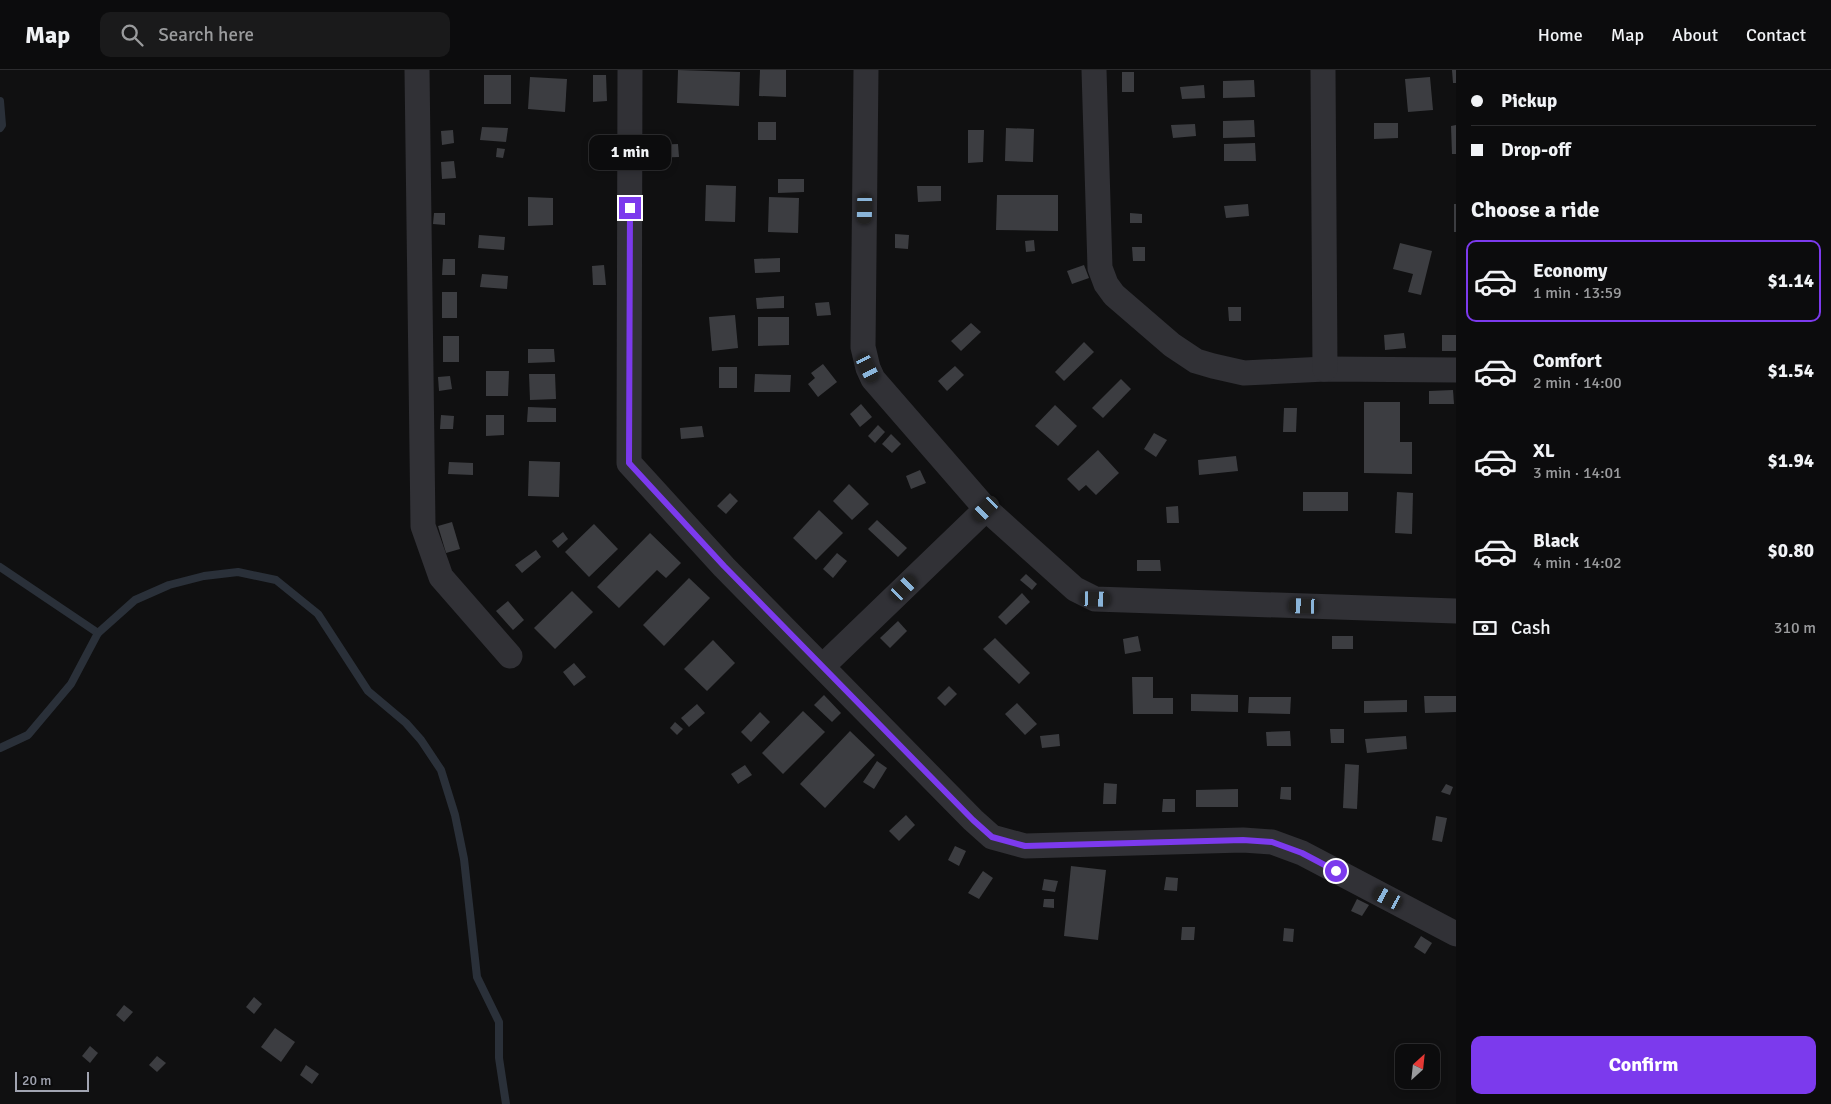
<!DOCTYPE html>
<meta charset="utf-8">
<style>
:root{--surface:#0c0c0d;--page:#1a1a1b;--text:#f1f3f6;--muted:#9a9b9d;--line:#2c2c2e;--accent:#7c3aed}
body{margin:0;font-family:Signika,sans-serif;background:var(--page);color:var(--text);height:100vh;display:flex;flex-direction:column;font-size:19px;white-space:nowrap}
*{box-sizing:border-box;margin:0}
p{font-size:16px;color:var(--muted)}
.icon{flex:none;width:28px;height:28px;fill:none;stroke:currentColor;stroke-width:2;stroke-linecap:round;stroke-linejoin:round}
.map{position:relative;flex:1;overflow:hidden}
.drawer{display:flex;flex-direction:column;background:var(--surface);width:375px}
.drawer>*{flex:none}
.banner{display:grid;align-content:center;height:110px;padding:0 15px;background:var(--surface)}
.needle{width:32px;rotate:27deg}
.tools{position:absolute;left:1395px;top:974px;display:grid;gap:10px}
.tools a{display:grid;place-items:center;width:45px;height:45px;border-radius:10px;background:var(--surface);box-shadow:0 2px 8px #0003,0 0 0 1px var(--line);font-size:25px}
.scale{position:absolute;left:15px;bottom:12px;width:74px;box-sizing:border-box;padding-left:5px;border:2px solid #a1a4b1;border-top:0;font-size:14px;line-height:18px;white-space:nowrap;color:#a1a4b1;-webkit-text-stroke:4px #0b0b0c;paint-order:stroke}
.end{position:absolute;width:22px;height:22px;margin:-11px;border:6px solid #7c3aed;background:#fff;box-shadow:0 0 0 2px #fff}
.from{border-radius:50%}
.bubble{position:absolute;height:35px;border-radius:10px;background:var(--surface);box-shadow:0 2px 8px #0003,0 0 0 1px var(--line);font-size:16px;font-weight:800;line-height:35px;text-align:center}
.car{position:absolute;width:15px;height:30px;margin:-15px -8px;border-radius:6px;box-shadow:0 0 4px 1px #0007;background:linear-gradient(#222 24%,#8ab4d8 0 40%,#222 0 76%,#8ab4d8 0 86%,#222 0)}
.banner b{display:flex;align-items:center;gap:18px;height:48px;font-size:19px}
.banner b+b{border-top:1px solid var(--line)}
.banner i{width:12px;height:12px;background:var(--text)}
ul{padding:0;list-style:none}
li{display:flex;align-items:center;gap:15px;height:82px;margin:0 10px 8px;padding:0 5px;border:2px solid transparent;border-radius:10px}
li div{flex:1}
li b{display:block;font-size:19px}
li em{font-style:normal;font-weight:800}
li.on{border-color:var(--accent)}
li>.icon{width:45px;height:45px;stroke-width:1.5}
h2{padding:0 15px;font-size:22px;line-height:60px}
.pay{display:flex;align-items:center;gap:12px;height:55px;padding:0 15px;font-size:19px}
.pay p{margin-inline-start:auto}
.action{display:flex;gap:10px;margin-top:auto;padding:10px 15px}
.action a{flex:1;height:58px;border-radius:10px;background:var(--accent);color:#fff;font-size:20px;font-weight:800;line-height:58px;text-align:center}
header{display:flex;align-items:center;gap:30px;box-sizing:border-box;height:70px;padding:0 25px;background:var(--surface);border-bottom:1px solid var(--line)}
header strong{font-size:24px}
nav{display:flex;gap:28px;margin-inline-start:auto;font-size:18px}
.search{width:350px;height:45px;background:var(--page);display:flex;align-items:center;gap:12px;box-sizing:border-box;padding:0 18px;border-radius:10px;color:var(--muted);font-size:19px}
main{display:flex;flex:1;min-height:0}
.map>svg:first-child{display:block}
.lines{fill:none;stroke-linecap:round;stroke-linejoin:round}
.stream{stroke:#2a3039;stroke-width:8}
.building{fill:#3c3d41}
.minor{stroke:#313136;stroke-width:25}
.route{stroke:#7c3aed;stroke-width:6}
</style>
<header>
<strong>Map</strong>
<div class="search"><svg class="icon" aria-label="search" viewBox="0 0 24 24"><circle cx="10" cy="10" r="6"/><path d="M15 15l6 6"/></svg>Search here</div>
<nav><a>Home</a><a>Map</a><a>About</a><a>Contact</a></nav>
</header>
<main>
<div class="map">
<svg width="1456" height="1034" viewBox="0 0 1456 1034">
<rect width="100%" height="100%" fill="#101011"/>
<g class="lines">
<g class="stream">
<path d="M0,31l2,24 -2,3"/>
<path d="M0,497l98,66"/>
<path d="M0,678l28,-13 43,-51 27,-51 37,-33 34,-15 35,-9 34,-4 38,8 42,34 50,77 38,32 15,17 20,30 14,45 9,44 13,118 22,45v36l7,46"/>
</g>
</g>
<g class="building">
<path d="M678,0l62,2 -1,34 -62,-3z"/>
<path d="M760,0h26v27l-27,-1z"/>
<path d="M1452,0h4v13h-3z"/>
<rect x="1122" y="2" width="12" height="20"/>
<rect x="484" y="5" width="27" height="29"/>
<path d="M593,5h13l1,26 -14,1z"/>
<path d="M530,7l37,2 -2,33 -37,-3z"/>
<path d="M1430,7l3,33 -25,2 -3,-33z"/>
<path d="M1254,10l1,17 -32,1v-17z"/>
<path d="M1204,15l1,13 -23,1 -2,-12z"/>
<path d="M1254,50l1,17 -32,1v-17z"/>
<rect x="758" y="52" width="18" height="18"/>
<path d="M1374,53h24v15l-24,1z"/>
<path d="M1195,54l1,12 -23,2 -2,-13z"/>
<path d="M1456,55v29h-4l-1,-28z"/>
<path d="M482,57l26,1 -2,14 -26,-2z"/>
<path d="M1006,58l28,1 -1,33 -28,-1z"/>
<path d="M453,60l1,13 -12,2 -1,-14z"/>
<path d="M968,60h16l-1,32 -15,1z"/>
<path d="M1255,73l1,18h-32v-17z"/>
<path d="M678,74l1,13 -28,1v-13z"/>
<path d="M497,78l8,1 -2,9 -7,-1z"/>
<path d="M454,91l2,17 -14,1 -1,-17z"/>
<path d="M778,109h26v13l-26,1z"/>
<path d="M706,115l30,1 -1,36 -30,-1z"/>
<path d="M917,116h24v15l-23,1z"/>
<path d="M997,125h61v36l-62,-1z"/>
<path d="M528,127l25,1v27l-25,1z"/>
<path d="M769,127l30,1 -1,35 -30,-1z"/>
<path d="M1248,134l1,12 -23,2 -2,-12z"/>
<rect x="1454" y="134" width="2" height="28"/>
<path d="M434,143h11v12l-12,-1z"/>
<path d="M1130,143l12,1v9h-12z"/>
<path d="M895,164l14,1 -1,14 -13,-1z"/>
<path d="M479,165l26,2 -1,13 -26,-2z"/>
<path d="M1034,170l1,11 -9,1 -1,-11z"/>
<path d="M1400,173l32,8 -11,44 -13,-3 5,-18 -20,-5z"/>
<path d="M1132,177h13v14h-12z"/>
<path d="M780,188v14l-25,1 -1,-14z"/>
<path d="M443,189h12v16h-13z"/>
<path d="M604,195l2,20h-13l-1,-19z"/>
<path d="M1084,195l5,13 -17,6 -5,-13z"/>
<path d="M482,204l26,2 -1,13 -27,-2z"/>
<rect x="442" y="222" width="15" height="26"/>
<path d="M784,226v12l-27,1 -1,-11z"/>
<path d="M829,232l2,13 -14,1 -2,-13z"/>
<path d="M1228,237h13v14h-12z"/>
<path d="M735,245l3,33 -26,3 -3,-34z"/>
<path d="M758,247h31v28l-31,1z"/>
<path d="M971,253l10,9 -20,19 -10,-10z"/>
<path d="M1404,263l2,15 -21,2 -1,-15z"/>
<rect x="1442" y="265" width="14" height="16"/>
<rect x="443" y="266" width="16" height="26"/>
<path d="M1084,272l10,10 -30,29 -9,-9z"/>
<path d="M528,279h26l1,13 -27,1z"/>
<path d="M823,294l14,18 -19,15 -10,-13 7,-6 -4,-5z"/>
<path d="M955,296l9,9 -17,16 -9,-10z"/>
<rect x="719" y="297" width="18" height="21"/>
<path d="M486,301h23l-1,25h-22z"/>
<path d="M529,304h26l1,25 -26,1z"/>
<path d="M755,304l36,1 -1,17h-36z"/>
<path d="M450,306l2,13 -13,2 -1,-14z"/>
<path d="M1121,309l10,10 -28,29 -11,-10z"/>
<path d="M1453,320l1,14h-25v-13z"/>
<path d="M1364,332h36v40h12v32l-48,-1z"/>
<path d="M861,334l11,13 -12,10 -10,-13z"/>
<path d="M1055,335l22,21 -19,20 -23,-20z"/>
<path d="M528,337l28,1v14h-29z"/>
<path d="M1284,338h13l-1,24h-13z"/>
<path d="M441,345l13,1 -1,13h-13z"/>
<path d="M486,345h18v20l-18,1z"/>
<path d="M878,355l7,7 -10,11 -7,-7z"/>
<path d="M702,356l2,11 -23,2 -1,-11z"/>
<path d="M1154,363l13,7 -11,17 -12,-8z"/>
<path d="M891,364l10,10 -9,9 -10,-9z"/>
<path d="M1098,380l21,23 -23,22 -10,-10 -7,6 -12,-12z"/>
<path d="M1236,386l2,15 -39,4 -1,-15z"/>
<path d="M529,391l31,1 -1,35 -31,-1z"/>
<path d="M449,392l24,1v12l-25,-1z"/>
<path d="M920,400l6,13 -15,6 -5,-13z"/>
<path d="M849,414l20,20 -17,16 -19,-19z"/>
<rect x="1303" y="422" width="45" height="19"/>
<path d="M1397,422l16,1 -1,41 -17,-1z"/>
<path d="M730,423l8,8 -12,13 -9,-8z"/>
<path d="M1178,436l1,17h-12l-1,-16z"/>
<path d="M819,440l24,23 -27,27 -23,-22z"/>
<path d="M877,450l30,28 -9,9 -30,-28z"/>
<path d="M452,452l8,27 -14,4 -8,-27z"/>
<path d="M594,454l24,25 -29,28 -24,-25z"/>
<path d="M563,462l5,7 -10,9 -6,-7z"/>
<path d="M650,463l31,30 -15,15 -9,-8 -38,38 -22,-21z"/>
<path d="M536,480l5,7 -19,16 -7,-8z"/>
<path d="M837,483l10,8 -14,17 -10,-9z"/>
<path d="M1137,490h23l1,11h-24z"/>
<path d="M1026,504l11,10 -5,6 -12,-10z"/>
<path d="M689,508l21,20 -46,48 -21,-21z"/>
<path d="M572,521l21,21 -38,37 -21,-21z"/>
<path d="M1022,523l8,9 -24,23 -8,-8z"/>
<path d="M508,531l16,19 -11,10 -17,-19z"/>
<path d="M898,551l9,10 -17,17 -10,-10z"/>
<path d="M1138,566l3,15 -16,3 -2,-15z"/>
<rect x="1332" y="566" width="21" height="13"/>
<path d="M995,568l35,35 -11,11 -36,-35z"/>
<path d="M713,570l22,23 -28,28 -23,-22z"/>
<path d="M574,593l12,14 -12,9 -11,-14z"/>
<path d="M1132,607h21v21h20v16h-40z"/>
<path d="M949,616l8,8 -12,12 -8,-8z"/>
<path d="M1191,624l47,1v17l-47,-1z"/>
<path d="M824,625l17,18 -9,9 -18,-17z"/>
<path d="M1424,626h32v16l-31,1z"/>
<path d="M1249,627h42l-1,17 -42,-1z"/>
<path d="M1407,630v12l-43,1v-12z"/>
<path d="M1017,633l20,21 -12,11 -20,-21z"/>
<path d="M697,634l8,9 -16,14 -8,-9z"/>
<path d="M803,641l22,21 -42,42 -21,-21z"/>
<path d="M760,642l10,10 -19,20 -10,-10z"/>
<path d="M675,652l8,7 -6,6 -7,-7z"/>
<path d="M1330,659h14v14h-13z"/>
<path d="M850,661l25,24 -50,53 -25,-24z"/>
<path d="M1290,661l1,15h-24l-1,-14z"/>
<path d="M1059,664l1,12 -18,2 -2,-12z"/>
<path d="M1406,666l1,13 -40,4 -2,-14z"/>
<path d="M877,691l10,7 -13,21 -11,-7z"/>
<path d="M1345,694l14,1 -2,44 -14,-1z"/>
<path d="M745,695l7,10 -14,9 -7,-10z"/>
<path d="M1104,713l13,1 -1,20h-13z"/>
<path d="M1446,714l7,3 -3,8 -9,-3z"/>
<path d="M1281,717h10v13l-11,-1z"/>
<path d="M1238,719v18h-42v-17z"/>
<path d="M1163,729h12v13h-13z"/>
<path d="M906,745l9,10 -16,16 -10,-10z"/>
<path d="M1436,746l11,2 -5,24 -10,-2z"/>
<path d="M955,776l11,5 -7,15 -11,-6z"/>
<path d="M1071,796l35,4 -8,70 -34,-4z"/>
<path d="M983,801l10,7 -14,21 -11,-6z"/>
<path d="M1166,807l12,1 -1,13 -13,-1z"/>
<path d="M1044,809l14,2 -3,11 -13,-2z"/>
<path d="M1044,829h10v9l-11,-1z"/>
<path d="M1357,829l12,6 -7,11 -11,-5z"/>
<path d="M1182,857h13l-1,13h-13z"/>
<path d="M1284,858l10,1 -1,13 -10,-1z"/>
<path d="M1421,866l11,7 -7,11 -11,-7z"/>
<path d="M254,927l8,7 -8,10 -8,-7z"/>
<path d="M124,935l9,7 -9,10 -8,-7z"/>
<path d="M275,958l20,14 -14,20 -20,-15z"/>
<path d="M90,976l8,7 -8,10 -8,-7z"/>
<path d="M157,986l9,7 -9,9 -8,-7z"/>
<path d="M306,995l13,9 -7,10 -12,-9z"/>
</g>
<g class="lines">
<g class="minor">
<path d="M417,0l6,456 18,51 69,79"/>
<path d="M630,0l-1,393 95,104 249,253 19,17 33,9 218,-6 29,2 30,11 154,81"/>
<path d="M866,0l-3,277 5,21 5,11 113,130 89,80 20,10 361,12"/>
<path d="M1094,0l6,198 6,16 8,11 58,50 24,16 17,5 31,7 81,-4 131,1"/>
<path d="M1323,0l2,299"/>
<path d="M823,596l163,-157"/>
</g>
</g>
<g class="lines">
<path class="route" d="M630,138l-1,255 95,103 249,254 19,17 33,9 218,-6 29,2 30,11 34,18"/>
</g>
</svg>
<div class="tools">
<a><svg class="needle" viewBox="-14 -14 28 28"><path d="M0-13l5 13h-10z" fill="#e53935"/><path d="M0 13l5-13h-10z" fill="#9a9b9d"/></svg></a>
</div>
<div class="scale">20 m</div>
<i class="end from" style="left:1336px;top:801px"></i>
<i class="end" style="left:630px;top:138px"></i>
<div class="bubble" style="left:589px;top:65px;width:82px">1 min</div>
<i class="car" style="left:865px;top:139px;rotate:181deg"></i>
<i class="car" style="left:868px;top:298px;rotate:153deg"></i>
<i class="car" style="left:986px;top:439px;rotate:226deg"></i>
<i class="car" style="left:904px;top:518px;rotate:46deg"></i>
<i class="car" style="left:1096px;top:529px;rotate:92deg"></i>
<i class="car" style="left:1304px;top:536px;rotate:272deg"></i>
<i class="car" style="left:1388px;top:828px;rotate:298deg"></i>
</div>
<section class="drawer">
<div class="banner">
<b><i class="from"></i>Pickup</b>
<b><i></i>Drop-off</b>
</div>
<h2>Choose a ride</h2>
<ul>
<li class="on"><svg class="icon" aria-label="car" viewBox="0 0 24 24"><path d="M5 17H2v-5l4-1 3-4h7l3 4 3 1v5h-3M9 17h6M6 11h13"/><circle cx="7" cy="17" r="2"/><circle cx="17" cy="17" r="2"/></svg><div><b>Economy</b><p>1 min · 13:59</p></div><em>$1.14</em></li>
<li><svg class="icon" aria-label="car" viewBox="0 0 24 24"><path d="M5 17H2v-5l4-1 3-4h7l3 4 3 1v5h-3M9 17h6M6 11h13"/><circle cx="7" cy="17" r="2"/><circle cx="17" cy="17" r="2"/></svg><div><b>Comfort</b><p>2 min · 14:00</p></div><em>$1.54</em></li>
<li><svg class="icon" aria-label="car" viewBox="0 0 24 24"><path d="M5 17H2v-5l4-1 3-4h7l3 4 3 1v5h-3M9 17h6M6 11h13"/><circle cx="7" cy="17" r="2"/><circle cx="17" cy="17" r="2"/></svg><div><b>XL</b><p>3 min · 14:01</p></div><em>$1.94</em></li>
<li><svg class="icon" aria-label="car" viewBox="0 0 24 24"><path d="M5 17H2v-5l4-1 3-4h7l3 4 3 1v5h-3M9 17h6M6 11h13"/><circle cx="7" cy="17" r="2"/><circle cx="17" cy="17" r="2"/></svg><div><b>Black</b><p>4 min · 14:02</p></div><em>$0.80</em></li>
</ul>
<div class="pay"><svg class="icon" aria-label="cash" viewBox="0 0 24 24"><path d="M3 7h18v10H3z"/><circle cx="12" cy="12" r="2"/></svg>Cash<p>310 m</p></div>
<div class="action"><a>Confirm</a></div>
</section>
</main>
